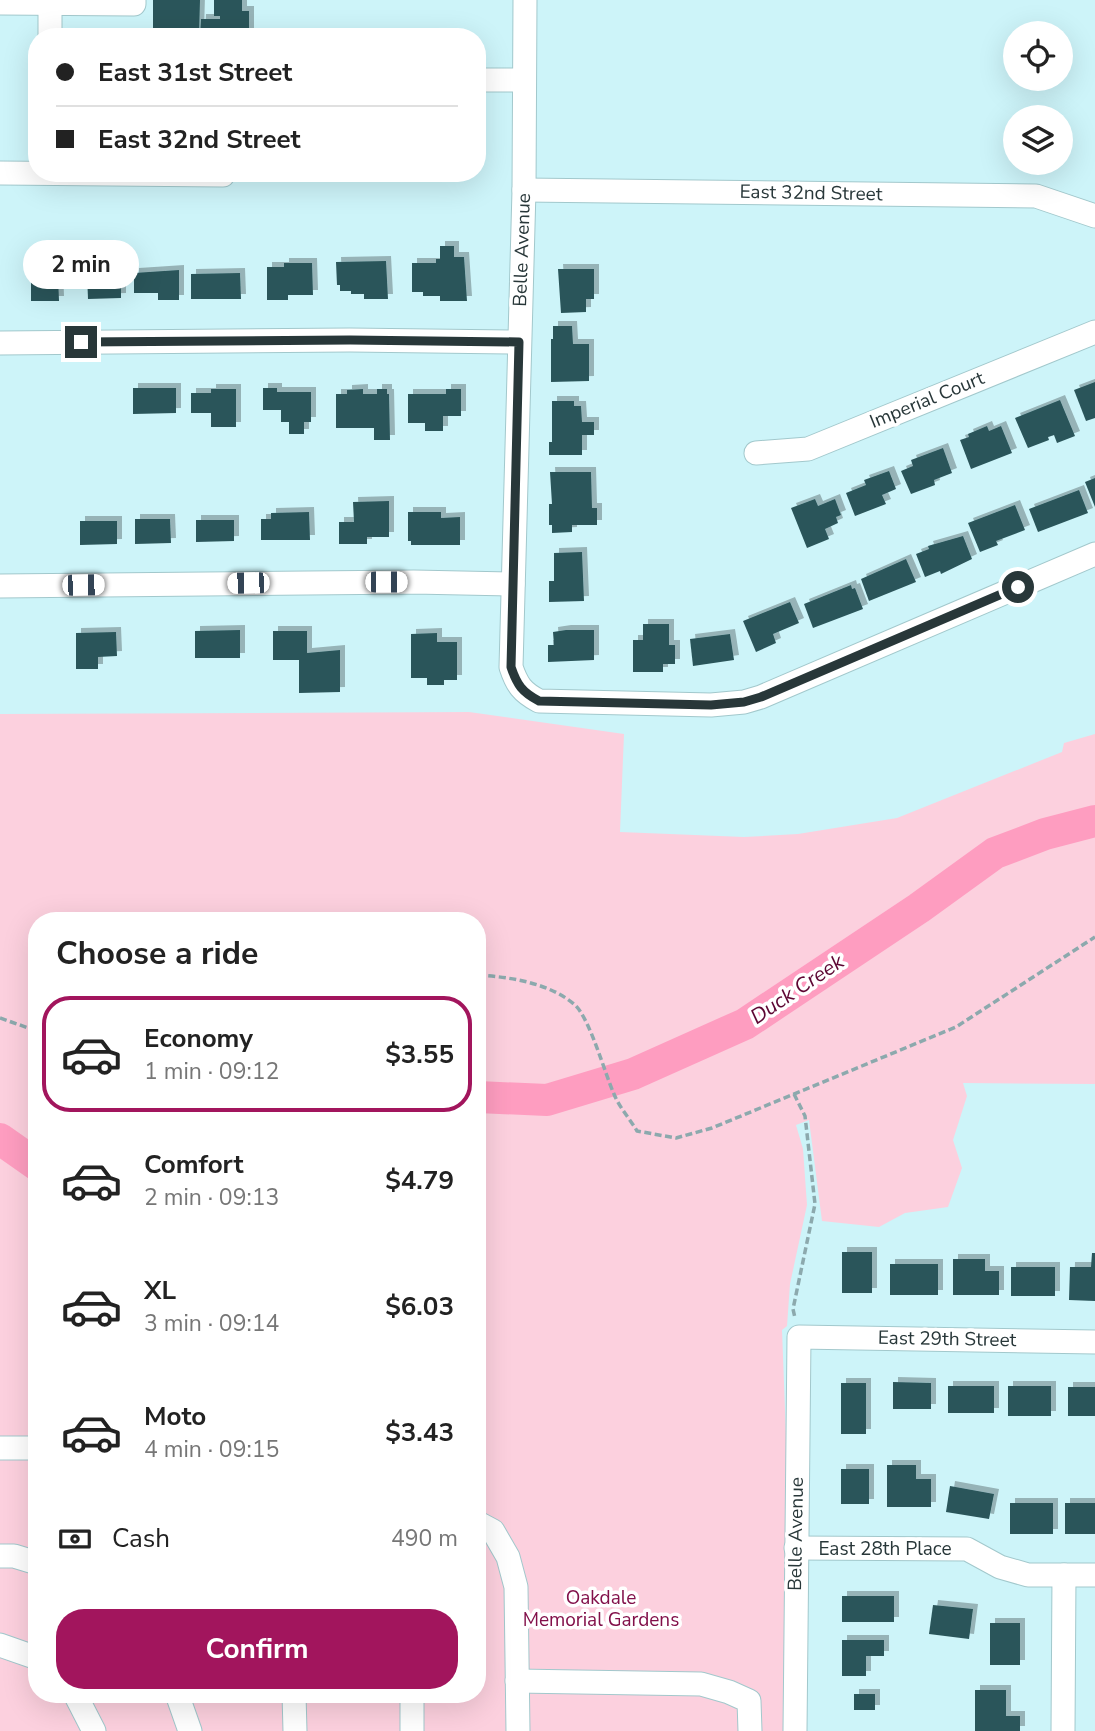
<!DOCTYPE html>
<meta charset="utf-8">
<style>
:root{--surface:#fff;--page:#f6f6f6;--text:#222;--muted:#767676;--line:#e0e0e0;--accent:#a2155d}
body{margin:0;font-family:"Nunito Sans",sans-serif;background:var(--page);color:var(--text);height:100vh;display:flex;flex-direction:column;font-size:26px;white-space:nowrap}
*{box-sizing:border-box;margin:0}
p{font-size:23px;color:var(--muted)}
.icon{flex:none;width:38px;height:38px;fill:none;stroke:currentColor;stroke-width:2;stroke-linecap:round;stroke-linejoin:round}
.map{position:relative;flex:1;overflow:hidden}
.panel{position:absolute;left:28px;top:912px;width:458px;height:791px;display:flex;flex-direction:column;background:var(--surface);border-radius:28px;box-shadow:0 7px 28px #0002}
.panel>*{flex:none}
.banner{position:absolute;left:28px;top:28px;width:458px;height:154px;border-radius:28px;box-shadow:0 7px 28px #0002;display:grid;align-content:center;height:154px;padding:0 28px;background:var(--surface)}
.fabs{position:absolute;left:1003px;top:21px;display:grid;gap:14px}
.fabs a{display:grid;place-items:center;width:70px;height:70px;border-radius:50%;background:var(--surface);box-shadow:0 7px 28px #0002;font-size:35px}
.end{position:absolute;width:32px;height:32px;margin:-16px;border:9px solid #283739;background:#fff;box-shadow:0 0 0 4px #fff}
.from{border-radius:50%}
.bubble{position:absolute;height:49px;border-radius:24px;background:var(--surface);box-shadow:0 7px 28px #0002;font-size:23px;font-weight:700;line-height:49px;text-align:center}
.car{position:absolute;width:21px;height:42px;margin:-21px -10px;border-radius:9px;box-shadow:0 0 5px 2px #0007;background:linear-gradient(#fff 24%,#345 0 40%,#fff 0 76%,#345 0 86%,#fff 0)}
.banner b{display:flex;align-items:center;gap:24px;height:66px;font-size:26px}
.banner b+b{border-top:2px solid var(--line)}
.banner i{width:18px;height:18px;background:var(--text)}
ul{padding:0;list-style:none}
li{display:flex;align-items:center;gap:21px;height:116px;margin:0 14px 10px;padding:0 14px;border:4px solid transparent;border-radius:28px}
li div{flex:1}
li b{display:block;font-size:26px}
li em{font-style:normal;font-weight:700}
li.on{border-color:var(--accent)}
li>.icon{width:63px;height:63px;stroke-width:1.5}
h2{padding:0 28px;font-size:32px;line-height:84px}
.pay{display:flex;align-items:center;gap:18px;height:77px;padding:0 28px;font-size:26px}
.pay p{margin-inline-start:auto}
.primary-button{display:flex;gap:14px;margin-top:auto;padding:14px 28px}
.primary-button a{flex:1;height:80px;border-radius:28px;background:var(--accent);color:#fff;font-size:28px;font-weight:700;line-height:80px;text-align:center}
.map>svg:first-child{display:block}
.green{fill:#fcd0de;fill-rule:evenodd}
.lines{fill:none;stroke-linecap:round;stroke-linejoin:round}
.river{stroke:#fe9dc0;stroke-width:32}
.building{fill:#2a555a;filter:url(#shadow)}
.minor-casing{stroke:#a2c8cc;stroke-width:25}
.path{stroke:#8ca9ad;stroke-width:3.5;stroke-dasharray:7 3.5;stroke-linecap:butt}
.minor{stroke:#fff;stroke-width:23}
.route{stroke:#283739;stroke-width:9}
.labels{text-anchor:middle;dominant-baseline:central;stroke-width:7;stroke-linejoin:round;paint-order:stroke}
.street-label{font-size:19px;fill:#283739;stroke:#fff}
.park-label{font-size:19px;fill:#82104a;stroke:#fff}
.water-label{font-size:21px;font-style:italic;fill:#5d0633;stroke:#fff}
</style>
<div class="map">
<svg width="1095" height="1731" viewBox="0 0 1095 1731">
<defs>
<filter id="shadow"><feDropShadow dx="5" dy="-5" stdDeviation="0" flood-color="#0004"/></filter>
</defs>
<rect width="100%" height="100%" fill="#cdf4f9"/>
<path class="green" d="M469,712l155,22 -4,98 124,5 54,-3 99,-16 165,-66 2,-9 31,-9v350l-132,-1 4,13 -14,44 9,28 -14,39 -43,6 -26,14 -57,-6 -13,-101 -13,5 7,24 4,56 -17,79 -3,42 -5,4 6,159 -1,242h-787v-1017zM37,920h441v774h-441z"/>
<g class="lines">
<g class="river">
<path d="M478,1097l69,3 86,-26 112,-50 174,-116 76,-55 50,-19 50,-13"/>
<path d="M0,1139l37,26"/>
</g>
</g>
<g class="building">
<path d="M153,0h47l-1,37h-55v-3h9z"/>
<path d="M214,0h28v11h7v26h-49l1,-18h19v-3h-6z"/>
<path d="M440,246h14v11h10l3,44h-27v-5h-17v-4h-11v-29h24v-4h4z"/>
<path d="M31,253h27v9h4v13h-4l1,26h-28z"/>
<path d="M386,261l2,38h-24v-5h-13v-3h-11v-6h-3l-1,-23z"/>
<path d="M284,263h28l1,32h-25v5h-21v-33h17z"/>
<path d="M558,269h36v30h-8v13l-25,1z"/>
<path d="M179,270v30h-21v-7h-24v-20z"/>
<path d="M121,272v26l-33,1 -1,-26z"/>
<path d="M240,273l1,26h-50v-25z"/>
<path d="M553,326h19l1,18h16v37l-38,1v-43h2z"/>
<path d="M1095,382v36l-9,3 -12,-31z"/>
<path d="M133,388h43v25l-43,1z"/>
<path d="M263,388h14v4h34v30h-7v12h-15v-12h-8v-12h-18z"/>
<path d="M211,389h25v38h-25v-14h-20v-20h20z"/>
<path d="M363,389v5h14v-5h10v5h2l1,46h-16v-12h-38v-34h11v-4z"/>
<path d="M446,389h15v27h-18v15h-18v-8h-17v-29h38z"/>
<path d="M1060,400l15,36 -18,7 -3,-8 -6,2 1,3 -21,8 -13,-30z"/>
<path d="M552,401h22v5h7l1,16h12v13h-12v20h-33v-13h3z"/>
<path d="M987,426l2,5 12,-5 11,27 -41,16 -11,-29 9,-3 -1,-3z"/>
<path d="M943,448l9,25 -18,7 1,5 -24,9 -10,-23 12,-5 -2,-6z"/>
<path d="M889,471l7,18 -14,6 4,9 -31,12 -9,-23 20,-8 -2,-5z"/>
<path d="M550,472h41l1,36h5v17h-25v7l-20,1v-8h-3v-21h3z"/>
<path d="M1095,478v29l-10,-25z"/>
<path d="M1079,490l9,23 -50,19 -9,-23z"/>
<path d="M815,499l3,7 17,-7 6,16 -5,2 2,6 -13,6 4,10 -22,9 -16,-40z"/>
<path d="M389,501v36h-22v7h-28v-22h15l-1,-20z"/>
<path d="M1015,505l10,25 -29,11 2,4 -18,7 -12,-29z"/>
<path d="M309,512l1,28h-49v-21h10v-6z"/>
<path d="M408,512h33v6l19,-1v28h-49v-4h-3z"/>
<path d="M135,519h35l1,24 -36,1z"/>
<path d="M196,520h38v21l-38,1z"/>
<path d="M80,521h37v23l-37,1z"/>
<path d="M963,536l9,23 -31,15 -1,-3 -15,6 -9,-23 13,-5 -1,-3z"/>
<path d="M582,552l2,49 -35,1v-21h5v-28z"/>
<path d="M906,559l10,23 -47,19 -8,-22z"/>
<path d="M851,585l1,4 3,-1 8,21 -50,19 -9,-24z"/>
<path d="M790,602l9,21 -26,11 3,9 -20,9 -13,-31z"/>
<path d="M643,624h26v21h6v19h-12v8h-30v-32h10z"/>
<path d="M240,630v28h-45v-27z"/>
<path d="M566,630h28v30l-46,2v-17h6l-1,-13z"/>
<path d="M273,631h34v22l33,-3v42l-41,1v-33h-26z"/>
<path d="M116,632l1,24 -19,1v12h-22v-36z"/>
<path d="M437,633v9h20v38h-13v5h-17v-7h-16v-44z"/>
<path d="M730,634l4,26 -41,6 -3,-27z"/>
<rect x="842" y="1252" width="30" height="41"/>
<path d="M1092,1253h3v48l-26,-1 1,-33h21z"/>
<path d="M953,1259h32v12h14v24h-46z"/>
<rect x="890" y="1264" width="48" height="31"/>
<rect x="1011" y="1267" width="44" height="29"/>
<path d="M893,1382l38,1v26h-38z"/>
<rect x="841" y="1383" width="25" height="51"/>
<rect x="948" y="1386" width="46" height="27"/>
<rect x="1008" y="1386" width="43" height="30"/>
<rect x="1068" y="1387" width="27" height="29"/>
<path d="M887,1465h29v14h15v28h-44z"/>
<rect x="841" y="1469" width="28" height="35"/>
<path d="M950,1486l44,8 -5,25 -43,-7z"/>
<rect x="1010" y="1503" width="43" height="31"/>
<rect x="1065" y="1503" width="30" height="31"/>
<rect x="842" y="1596" width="52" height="26"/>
<path d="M933,1605l40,4 -4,30 -40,-5z"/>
<rect x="990" y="1623" width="30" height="42"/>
<path d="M842,1640h42v16h-18v20h-24z"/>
<path d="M975,1690h31v26h14v15h-45z"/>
<rect x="854" y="1694" width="21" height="16"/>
</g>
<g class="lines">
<defs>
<g id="minor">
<path d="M525,0l-1,190 -13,477c6,18 11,25 28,34l172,4 33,-3 17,-5 334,-143"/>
<path d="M0,3l134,1v-4"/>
<path d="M50,4v33"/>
<path d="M478,80h45"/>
<path d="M0,173l223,2"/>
<path d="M524,190l512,6 59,20"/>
<path d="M0,343l350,-3 169,2"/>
<path d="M756,453l52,-4 287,-117"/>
<path d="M0,586l414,-4 99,2"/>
<path d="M0,1448h37"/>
<path d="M478,1523l15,8 15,26 8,30 2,144"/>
<path d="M796,1548l171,1 33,18 28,8h67"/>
<path d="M0,1556h14l23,7"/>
<path d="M0,1645l37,13"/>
<path d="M517,1681l184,3 28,8 20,9 1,30"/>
<path d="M75,1694l19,37"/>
<path d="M177,1694l13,37"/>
<path d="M294,1694l1,37"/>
<path d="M412,1731v-37"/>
<path d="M795,1731l4,-394 296,5"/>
<path d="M1063,1731l1,-156"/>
</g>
</defs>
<use href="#minor" class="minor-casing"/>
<g class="path">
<path d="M478,975c32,2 72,8 97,30 15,14 30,69 39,89 5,13 16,25 23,37l39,7 36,-10 244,-101 139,-90"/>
<path d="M0,1018l37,13"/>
<path d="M794,1094l11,22 10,88 -22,105 2,9"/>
</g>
<use href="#minor" class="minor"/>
</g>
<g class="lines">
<path class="route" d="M81,342l269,-2 169,2 -8,325c6,18 11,25 28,34l172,4 33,-3 17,-5 257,-110"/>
</g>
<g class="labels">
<g class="street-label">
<text transform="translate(811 193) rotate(1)">East 32nd Street</text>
<text transform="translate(522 250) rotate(-88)">Belle Avenue</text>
<text transform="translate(927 400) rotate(-22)">Imperial Court</text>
<text transform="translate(947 1339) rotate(1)">East 29th Street</text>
<text transform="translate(796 1534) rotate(-89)">Belle Avenue</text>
<text x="885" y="1549">East 28th Place</text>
</g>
<g class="park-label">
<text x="601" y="1598">Oakdale<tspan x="601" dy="22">Memorial Gardens</tspan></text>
</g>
<g class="water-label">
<text transform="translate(797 989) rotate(-34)">Duck Creek</text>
</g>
</g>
</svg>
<div class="fabs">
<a><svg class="icon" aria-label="locate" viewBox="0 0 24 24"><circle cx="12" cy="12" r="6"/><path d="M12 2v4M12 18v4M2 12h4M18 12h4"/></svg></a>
<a><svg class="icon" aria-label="layers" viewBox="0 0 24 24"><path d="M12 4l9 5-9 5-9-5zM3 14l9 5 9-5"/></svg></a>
</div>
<i class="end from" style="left:1018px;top:587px"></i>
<i class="end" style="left:81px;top:342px"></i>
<div class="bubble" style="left:23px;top:240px;width:116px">2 min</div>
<i class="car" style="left:386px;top:582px;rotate:90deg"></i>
<i class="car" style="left:248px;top:583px;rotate:269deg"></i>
<i class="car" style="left:83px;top:585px;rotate:89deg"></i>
<div class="banner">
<b><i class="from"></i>East 31st Street</b>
<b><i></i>East 32nd Street</b>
</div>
<section class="panel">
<h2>Choose a ride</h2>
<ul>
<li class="on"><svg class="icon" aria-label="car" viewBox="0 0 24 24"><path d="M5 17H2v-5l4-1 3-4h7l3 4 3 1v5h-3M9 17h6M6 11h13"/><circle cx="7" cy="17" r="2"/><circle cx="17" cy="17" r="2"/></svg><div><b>Economy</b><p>1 min · 09:12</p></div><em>$3.55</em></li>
<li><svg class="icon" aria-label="car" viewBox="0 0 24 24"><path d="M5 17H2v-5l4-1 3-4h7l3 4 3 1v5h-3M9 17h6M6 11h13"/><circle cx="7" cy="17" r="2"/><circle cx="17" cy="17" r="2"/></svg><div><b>Comfort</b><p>2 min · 09:13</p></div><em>$4.79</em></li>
<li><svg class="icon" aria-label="car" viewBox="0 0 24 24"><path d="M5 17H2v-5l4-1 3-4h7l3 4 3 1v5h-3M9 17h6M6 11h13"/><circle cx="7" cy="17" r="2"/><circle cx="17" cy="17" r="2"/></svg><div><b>XL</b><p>3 min · 09:14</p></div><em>$6.03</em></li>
<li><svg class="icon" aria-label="car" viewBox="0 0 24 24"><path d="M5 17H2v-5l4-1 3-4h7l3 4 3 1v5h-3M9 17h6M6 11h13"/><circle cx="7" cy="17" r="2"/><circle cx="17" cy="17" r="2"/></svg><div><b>Moto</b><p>4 min · 09:15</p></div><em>$3.43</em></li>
</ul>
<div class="pay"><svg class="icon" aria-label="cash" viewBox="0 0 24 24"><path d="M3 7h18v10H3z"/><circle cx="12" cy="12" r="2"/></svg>Cash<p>490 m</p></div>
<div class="primary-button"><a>Confirm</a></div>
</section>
</div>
